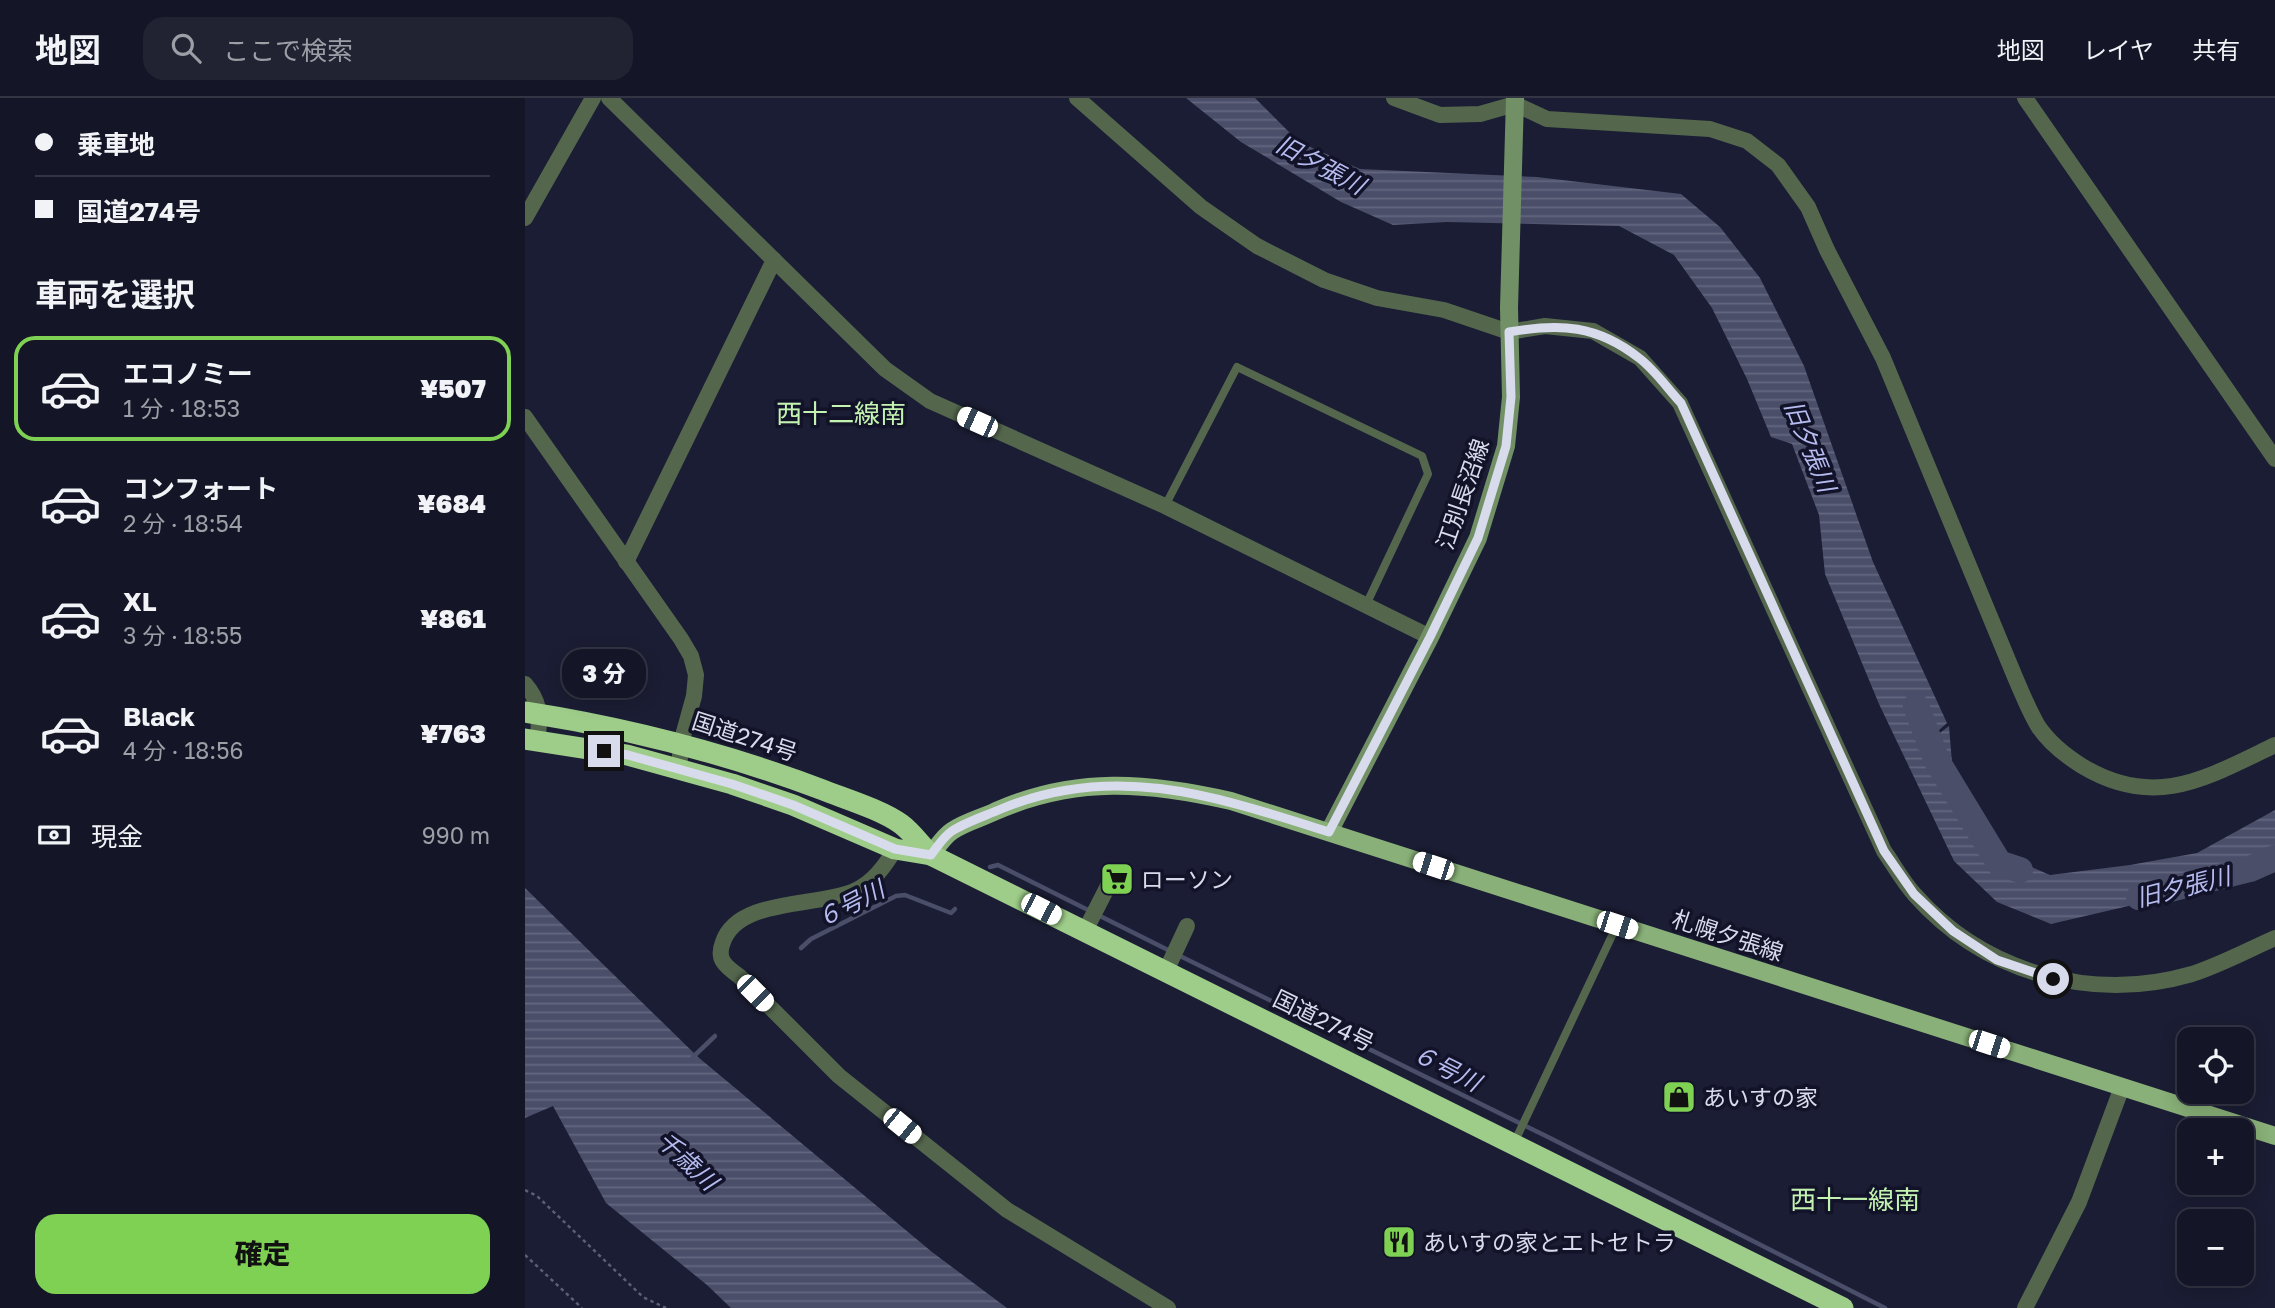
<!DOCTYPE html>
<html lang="ja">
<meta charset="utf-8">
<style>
:root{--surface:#141627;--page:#212333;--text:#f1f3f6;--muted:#9d9fa7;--line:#333544;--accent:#7ed153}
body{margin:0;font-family:"Golos Text","Noto Sans JP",sans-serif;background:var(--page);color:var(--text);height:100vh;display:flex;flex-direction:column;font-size:26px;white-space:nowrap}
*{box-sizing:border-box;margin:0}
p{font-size:23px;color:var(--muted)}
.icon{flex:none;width:38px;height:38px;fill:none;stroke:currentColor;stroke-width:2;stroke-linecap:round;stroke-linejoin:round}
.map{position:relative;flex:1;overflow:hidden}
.side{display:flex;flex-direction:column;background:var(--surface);width:525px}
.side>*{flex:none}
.hud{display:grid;align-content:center;height:154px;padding:0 35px;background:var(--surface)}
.buttons{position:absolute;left:1652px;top:929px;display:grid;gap:14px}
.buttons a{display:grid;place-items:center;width:77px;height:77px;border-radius:14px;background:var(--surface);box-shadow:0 4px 18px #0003,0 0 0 2px var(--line);font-size:35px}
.end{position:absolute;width:32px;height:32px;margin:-16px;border:9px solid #d8dbeb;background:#111;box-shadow:0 0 0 4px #111}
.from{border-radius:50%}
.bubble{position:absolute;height:49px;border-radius:21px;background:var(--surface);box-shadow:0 4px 18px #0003,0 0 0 2px var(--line);font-size:23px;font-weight:800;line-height:49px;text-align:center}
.car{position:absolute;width:21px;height:42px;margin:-21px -10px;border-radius:9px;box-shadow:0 0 5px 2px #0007;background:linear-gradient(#fff 24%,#345 0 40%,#fff 0 76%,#345 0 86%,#fff 0)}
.hud b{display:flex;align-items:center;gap:24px;height:66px;font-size:26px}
.hud b+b{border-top:2px solid var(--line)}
.hud i{width:18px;height:18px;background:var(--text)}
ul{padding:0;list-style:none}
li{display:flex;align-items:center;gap:21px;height:105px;margin:0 14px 10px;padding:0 21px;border:4px solid transparent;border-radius:21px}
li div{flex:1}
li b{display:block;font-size:26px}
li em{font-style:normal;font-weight:800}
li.on{border-color:var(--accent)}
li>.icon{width:63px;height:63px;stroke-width:1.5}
h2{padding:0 35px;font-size:32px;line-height:84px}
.pay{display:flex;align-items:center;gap:18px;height:77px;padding:0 35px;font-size:26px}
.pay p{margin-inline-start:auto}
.action{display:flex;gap:14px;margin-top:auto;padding:14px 35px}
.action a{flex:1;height:80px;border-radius:21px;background:var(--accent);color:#111;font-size:28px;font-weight:800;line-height:80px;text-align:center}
header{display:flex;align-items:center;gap:42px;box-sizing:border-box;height:98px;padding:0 35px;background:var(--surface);border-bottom:2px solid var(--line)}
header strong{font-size:33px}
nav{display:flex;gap:38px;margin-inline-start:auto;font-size:24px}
.search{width:490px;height:63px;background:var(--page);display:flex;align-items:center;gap:18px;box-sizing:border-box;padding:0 24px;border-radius:21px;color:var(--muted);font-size:26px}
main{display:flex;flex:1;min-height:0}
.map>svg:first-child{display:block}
.water{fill:url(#water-rules)}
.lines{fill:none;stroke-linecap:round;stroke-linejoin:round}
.stream{stroke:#4b4e69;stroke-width:4.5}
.river{stroke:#4b4e69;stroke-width:26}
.path{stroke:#5c5f73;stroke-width:2.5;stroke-dasharray:3.5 3.5;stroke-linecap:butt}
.lane{stroke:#54674d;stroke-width:8}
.street{stroke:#54674d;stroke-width:16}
.secondary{stroke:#729065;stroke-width:18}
.primary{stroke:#89b078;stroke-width:18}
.highway{stroke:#9ecd89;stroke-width:21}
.route{stroke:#d8dbeb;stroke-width:9}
.labels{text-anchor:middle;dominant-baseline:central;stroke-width:7;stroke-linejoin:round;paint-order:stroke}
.street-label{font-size:23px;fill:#d8dbeb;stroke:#121329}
.poi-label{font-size:23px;fill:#d8dbeb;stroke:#121329;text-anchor:start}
.water-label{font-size:24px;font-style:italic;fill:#b6bcf0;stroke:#121329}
.quarter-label{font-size:26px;fill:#c4f3b1;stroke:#121329}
</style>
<header>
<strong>地図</strong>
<div class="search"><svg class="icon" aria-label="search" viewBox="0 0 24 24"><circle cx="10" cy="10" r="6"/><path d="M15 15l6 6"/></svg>ここで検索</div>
<nav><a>地図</a><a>レイヤ</a><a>共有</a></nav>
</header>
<main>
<section class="side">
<div class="hud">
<b><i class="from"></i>乗車地</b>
<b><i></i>国道274号</b>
</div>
<h2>車両を選択</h2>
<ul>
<li class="on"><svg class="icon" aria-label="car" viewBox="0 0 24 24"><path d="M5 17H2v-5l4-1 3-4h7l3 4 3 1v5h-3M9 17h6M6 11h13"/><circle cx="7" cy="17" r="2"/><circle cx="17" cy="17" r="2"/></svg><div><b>エコノミー</b><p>1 分 · 18:53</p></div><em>¥507</em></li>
<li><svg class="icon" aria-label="car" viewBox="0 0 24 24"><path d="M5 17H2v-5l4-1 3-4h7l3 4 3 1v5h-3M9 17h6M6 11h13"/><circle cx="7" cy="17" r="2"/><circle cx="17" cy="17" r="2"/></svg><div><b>コンフォート</b><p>2 分 · 18:54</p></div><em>¥684</em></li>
<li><svg class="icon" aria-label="car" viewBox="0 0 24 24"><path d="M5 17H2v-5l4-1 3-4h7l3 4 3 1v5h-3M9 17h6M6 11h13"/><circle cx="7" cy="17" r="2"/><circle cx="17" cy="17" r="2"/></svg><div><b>XL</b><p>3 分 · 18:55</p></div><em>¥861</em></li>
<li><svg class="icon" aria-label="car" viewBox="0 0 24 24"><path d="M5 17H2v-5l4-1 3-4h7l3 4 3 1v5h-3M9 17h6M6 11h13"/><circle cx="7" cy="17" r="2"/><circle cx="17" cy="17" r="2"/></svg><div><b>Black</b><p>4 分 · 18:56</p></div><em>¥763</em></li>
</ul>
<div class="pay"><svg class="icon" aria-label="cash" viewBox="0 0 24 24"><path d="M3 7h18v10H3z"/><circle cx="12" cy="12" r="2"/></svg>現金<p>990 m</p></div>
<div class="action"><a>確定</a></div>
</section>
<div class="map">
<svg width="1750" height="1210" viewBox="0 0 1750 1210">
<defs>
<pattern id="water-rules" width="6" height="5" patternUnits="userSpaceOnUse" patternTransform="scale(1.75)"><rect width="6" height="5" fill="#4b4e69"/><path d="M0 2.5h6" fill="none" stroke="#64677f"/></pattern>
</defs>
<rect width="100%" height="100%" fill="#1b1d34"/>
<g class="water">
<path d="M661,0h69l44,44 61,27 177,8 144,17 39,33 40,51 44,88 69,196 74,161 -31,28 33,-25 7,85 21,33 73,31 80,-10 67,-12 78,-43v37l-39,14 -99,43 -86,20 -54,-22 -43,-41 -75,-157 -54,-130 -6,-59 -27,-71 -21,-7 -24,-58 -35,-71 -38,-53 -55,-29 -172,-4 -54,3 -52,-23 -100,-60z"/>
<path d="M0,790l173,169 234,195 75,56h-276l-24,-23 -101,-82 -53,-97 -28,12z"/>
</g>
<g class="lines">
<g class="stream">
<path d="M465,769l8,-2 172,86"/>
<path d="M276,850l10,-9 85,-43 9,-1 46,18 4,-4"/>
<path d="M653,857l370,182 337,171"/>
<path d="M168,959l22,-21"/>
</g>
<g class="river">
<path d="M1391,608l21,55 62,102 21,7"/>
<path d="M1614,799l111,-28 25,-11"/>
</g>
<g class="path">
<path d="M0,1092l12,6 106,101 23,11"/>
<path d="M0,1157l57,53"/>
</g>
<g class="lane">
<path d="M640,408l72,-139 185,89 6,18 -62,131"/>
<path d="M989,1045l103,-218"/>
</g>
<g class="street">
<path d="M84,0l276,271 45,32 235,105 265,131"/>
<path d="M552,0l124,109 56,39 67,34 53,18 67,12 65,22 36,-6 48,5 47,27 40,45 204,448c10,14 19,31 31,44 69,78 177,108 277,79 28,-9 56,-24 83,-36"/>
<path d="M869,0l46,17 40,-1 35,-10 32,15 163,10 37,12 31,24 30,42 19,43 56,108 132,319c7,16 14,34 23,49 10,15 28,30 44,40 73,44 124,12 193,-21"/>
<path d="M1500,0l250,361"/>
<path d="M0,120l68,-120"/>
<path d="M0,319l156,222 10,17 5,19 -2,21 -13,47 -2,26"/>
<path d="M101,464l148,-302"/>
<path d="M0,586c17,20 14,32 13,56"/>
<path d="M370,751c-10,17 -22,34 -41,42 -37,16 -116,7 -131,51 -7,17 2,24 16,34l100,100 168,134 161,98"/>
<path d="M560,833l23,-45"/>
<path d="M641,873l21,-45"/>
<path d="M1500,1210l54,-106 43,-115"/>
</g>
<path class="secondary" d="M804,734l101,-195 48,-99 28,-92 5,-49 -2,-89 6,-210"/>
<path class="primary" d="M406,757c6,-8 13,-19 21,-24 13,-9 30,-13 44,-20 80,-35 152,-29 235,-10l1044,335"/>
<g class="highway">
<path d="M0,614c103,16 200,41 298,78 23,9 59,20 78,34 11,8 20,21 30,31"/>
<path d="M0,641l102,16 105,29 61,21 102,44 36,6 912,453"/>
</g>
</g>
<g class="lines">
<path class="route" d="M79,653l24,4 104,29 61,21 102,44 36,6c6,-8 13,-19 21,-24 14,-9 33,-15 49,-22 114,-48 217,-12 328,23l101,-195 48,-99 28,-92 5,-49 -2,-65c51,-9 88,-7 130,26 16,12 28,30 42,45l203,448 30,43 39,37 44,29 56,19"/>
</g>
<defs>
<symbol id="supermarket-square" viewBox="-11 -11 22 22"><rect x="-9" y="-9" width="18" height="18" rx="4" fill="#7ed153" stroke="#121329"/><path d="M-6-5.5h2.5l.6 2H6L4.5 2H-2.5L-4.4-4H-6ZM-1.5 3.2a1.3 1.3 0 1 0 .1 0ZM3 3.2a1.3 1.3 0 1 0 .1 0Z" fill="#111"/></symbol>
<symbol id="shop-square" viewBox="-11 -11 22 22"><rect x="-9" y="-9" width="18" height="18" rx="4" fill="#7ed153" stroke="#121329"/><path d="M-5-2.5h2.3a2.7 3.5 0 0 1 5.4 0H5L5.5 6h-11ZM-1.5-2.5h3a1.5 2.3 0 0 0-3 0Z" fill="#111"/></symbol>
<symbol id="restaurant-square" viewBox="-11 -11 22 22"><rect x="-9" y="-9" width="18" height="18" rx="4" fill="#7ed153" stroke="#121329"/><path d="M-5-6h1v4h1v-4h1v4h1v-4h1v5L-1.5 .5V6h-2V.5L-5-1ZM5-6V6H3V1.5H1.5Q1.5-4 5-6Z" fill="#111"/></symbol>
</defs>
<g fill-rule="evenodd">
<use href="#supermarket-square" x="573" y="762" width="38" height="38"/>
<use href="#shop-square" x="1135" y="980" width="38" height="38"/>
<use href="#restaurant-square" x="855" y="1125" width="38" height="38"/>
</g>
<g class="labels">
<g class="street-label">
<text transform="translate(937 396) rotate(-71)">江別長沼線</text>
<text transform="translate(220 638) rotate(18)">国道274号</text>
<text transform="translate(1203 837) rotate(18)">札幌夕張線</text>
<text transform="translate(799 922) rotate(26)">国道274号</text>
</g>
<g class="poi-label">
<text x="616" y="781">ローソン</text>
<text x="1178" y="999">あいすの家</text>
<text x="898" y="1144">あいすの家とエトセトラ</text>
</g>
<g class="water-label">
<text transform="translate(796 66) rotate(28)">旧夕張川</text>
<text transform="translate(1286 348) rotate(68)">旧夕張川</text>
<text transform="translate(1658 788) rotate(-14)">旧夕張川</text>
<text transform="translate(325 805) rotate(-27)">６号川</text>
<text transform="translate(922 969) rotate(27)">６号川</text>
<text transform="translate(163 1062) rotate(43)">千歳川</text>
</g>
<g class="quarter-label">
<text x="316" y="315">西十二線南</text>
<text x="1330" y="1101">西十一線南</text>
</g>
</g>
</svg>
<div class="buttons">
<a><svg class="icon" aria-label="locate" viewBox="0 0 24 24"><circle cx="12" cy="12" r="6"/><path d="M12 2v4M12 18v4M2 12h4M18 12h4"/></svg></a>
<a>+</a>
<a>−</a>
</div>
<i class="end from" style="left:1528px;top:881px"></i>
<i class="end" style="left:79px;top:653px"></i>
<div class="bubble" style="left:37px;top:551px;width:84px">3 分</div>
<i class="car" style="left:452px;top:324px;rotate:294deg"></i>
<i class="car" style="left:908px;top:768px;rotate:288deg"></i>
<i class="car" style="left:516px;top:811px;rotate:117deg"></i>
<i class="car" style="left:1092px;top:827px;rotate:108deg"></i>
<i class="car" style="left:230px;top:895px;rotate:135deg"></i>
<i class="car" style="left:1464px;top:946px;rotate:108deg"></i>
<i class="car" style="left:377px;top:1028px;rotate:129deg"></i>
</div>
</main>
